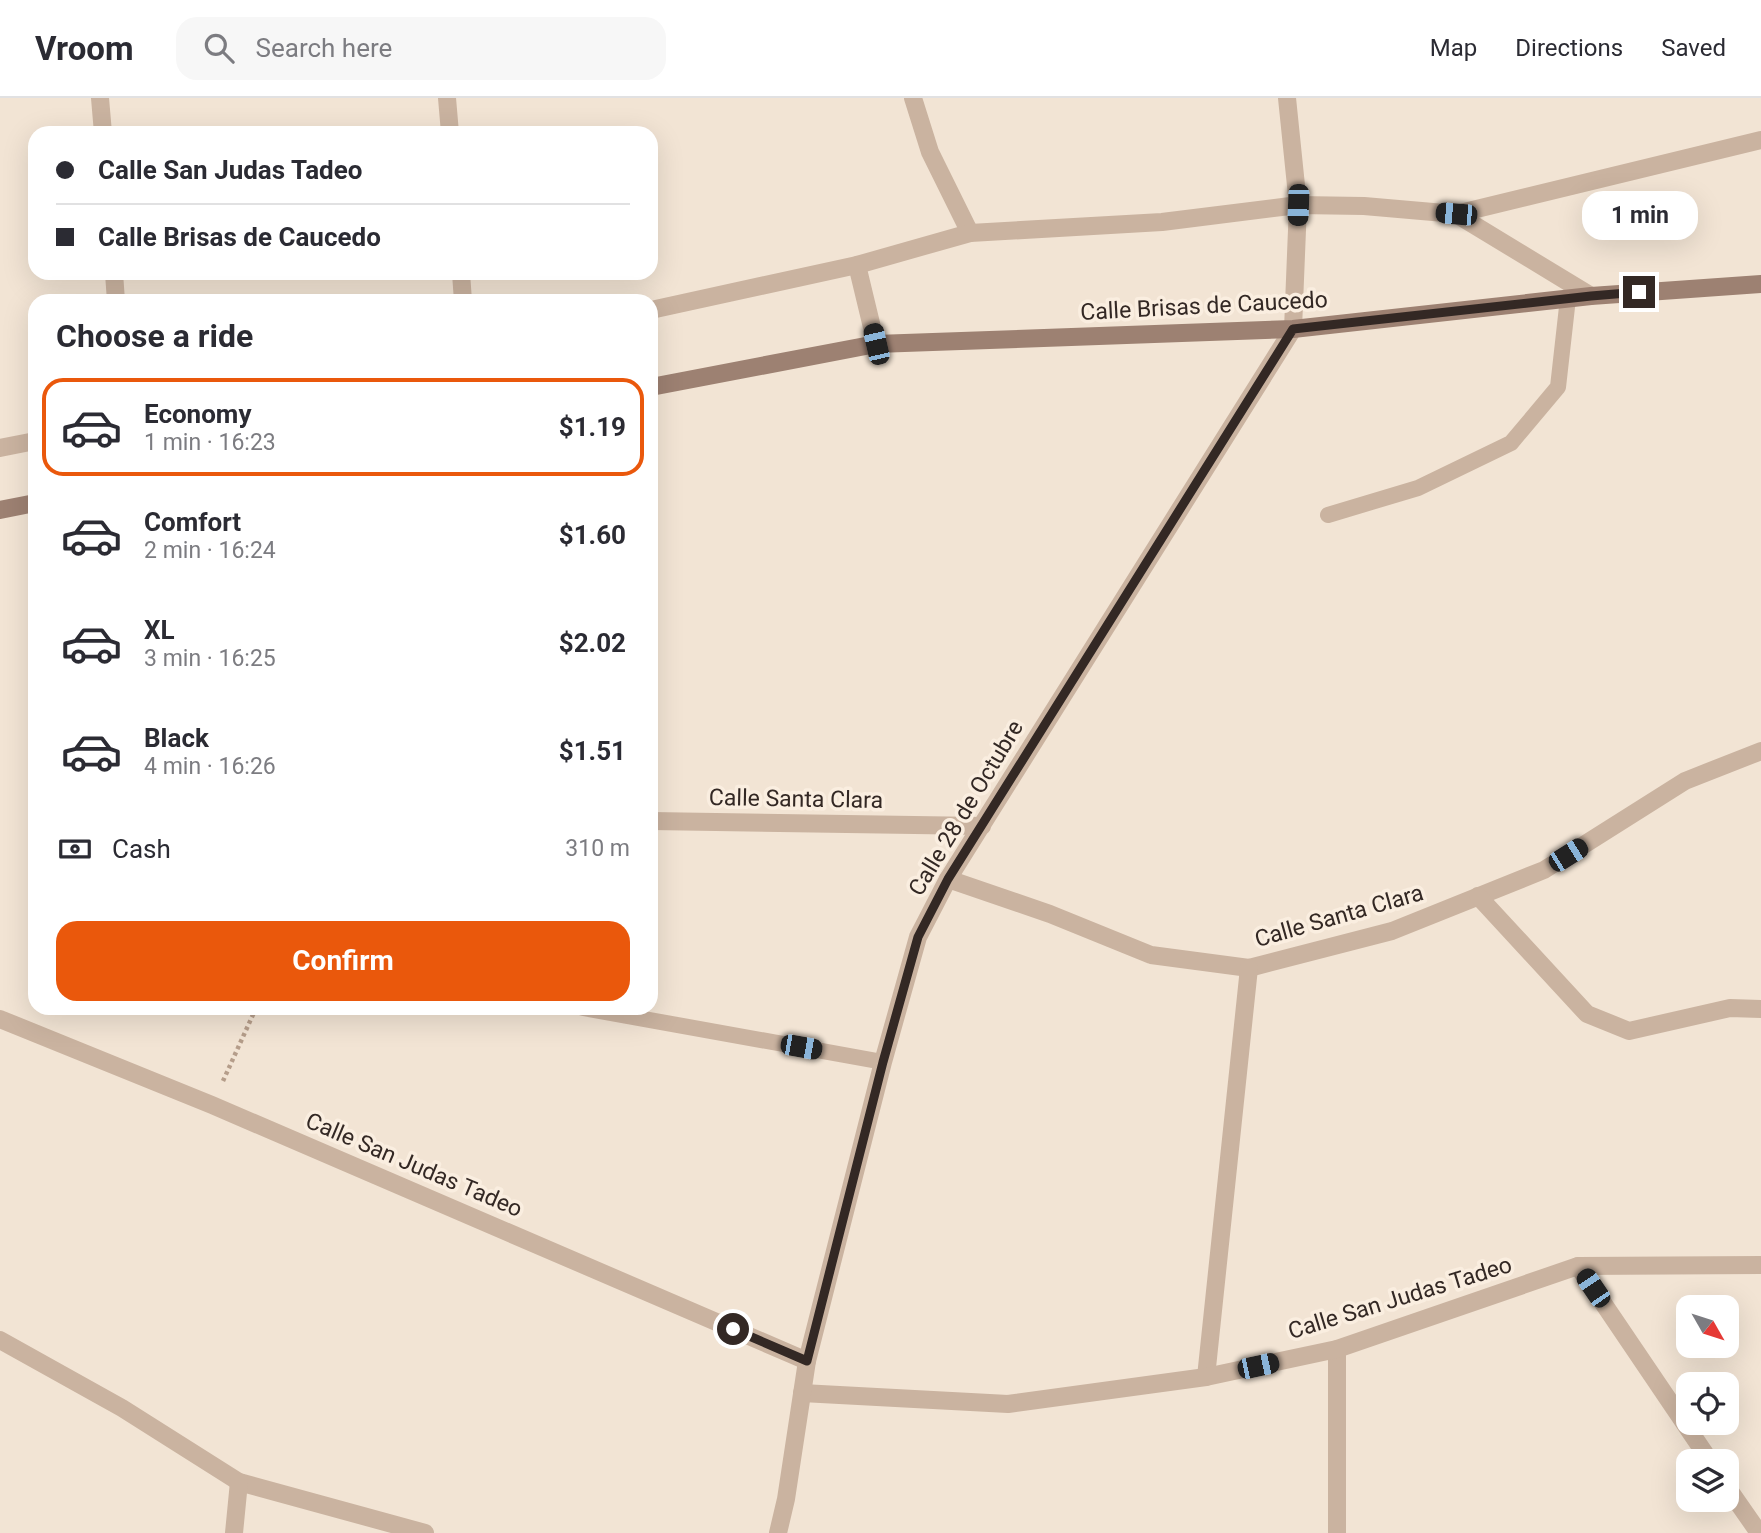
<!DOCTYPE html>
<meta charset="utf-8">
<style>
:root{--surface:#fff;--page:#f7f7f7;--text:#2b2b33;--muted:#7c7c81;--line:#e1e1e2;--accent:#ea580c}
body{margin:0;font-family:Roboto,sans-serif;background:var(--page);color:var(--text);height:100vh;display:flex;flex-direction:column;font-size:26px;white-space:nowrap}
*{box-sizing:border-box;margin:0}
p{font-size:23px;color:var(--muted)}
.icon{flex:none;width:38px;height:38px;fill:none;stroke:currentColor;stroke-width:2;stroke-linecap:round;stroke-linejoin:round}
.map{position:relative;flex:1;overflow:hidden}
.sheet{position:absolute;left:28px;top:196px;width:630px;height:721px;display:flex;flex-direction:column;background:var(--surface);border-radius:21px;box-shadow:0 7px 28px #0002}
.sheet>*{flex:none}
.guide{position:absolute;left:28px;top:28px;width:630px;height:154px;border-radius:21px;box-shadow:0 7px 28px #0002;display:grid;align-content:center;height:154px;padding:0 28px;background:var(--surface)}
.needle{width:46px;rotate:129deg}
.controls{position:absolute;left:1676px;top:1197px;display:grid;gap:14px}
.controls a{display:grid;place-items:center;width:63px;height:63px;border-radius:14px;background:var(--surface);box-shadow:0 7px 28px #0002;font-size:35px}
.end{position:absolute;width:32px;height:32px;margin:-16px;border:9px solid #332824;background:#fff;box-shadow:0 0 0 4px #fff}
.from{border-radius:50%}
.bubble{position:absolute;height:49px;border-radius:21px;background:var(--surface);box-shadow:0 7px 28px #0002;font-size:23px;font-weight:700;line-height:49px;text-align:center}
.car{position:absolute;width:21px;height:42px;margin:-21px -10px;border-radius:9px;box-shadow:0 0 5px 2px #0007;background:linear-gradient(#222 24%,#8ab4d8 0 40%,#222 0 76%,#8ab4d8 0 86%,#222 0)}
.guide b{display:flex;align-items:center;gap:24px;height:66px;font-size:26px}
.guide b+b{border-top:2px solid var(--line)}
.guide i{width:18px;height:18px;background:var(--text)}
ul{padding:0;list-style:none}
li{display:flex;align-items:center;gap:21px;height:98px;margin:0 14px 10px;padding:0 14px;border:4px solid transparent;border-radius:21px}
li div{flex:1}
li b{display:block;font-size:26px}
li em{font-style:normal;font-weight:700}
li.on{border-color:var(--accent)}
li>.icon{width:63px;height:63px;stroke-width:1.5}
h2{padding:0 28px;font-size:32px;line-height:84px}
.pay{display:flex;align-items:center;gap:18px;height:77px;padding:0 28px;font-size:26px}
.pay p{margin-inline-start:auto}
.action{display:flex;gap:14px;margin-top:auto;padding:14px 28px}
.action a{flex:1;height:80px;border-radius:21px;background:var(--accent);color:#fff;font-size:28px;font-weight:700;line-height:80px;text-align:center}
header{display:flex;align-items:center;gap:42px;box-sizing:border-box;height:98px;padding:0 35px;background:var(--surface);border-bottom:2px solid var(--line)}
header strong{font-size:33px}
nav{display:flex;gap:38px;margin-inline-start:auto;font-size:24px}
.search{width:490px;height:63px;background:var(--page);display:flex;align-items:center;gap:18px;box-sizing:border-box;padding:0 24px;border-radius:21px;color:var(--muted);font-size:26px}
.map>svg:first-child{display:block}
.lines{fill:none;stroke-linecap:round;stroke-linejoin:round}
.path{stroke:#b59d8a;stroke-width:4.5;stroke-dasharray:3.5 3.5;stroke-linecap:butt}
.lane{stroke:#cab3a0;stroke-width:16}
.street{stroke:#cab3a0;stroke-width:18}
.secondary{stroke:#9d8172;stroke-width:18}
.route{stroke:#332824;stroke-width:9}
.labels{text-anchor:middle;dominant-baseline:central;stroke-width:7;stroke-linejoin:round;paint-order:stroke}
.street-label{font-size:23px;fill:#332824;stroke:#faeee0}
</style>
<header>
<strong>Vroom</strong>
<div class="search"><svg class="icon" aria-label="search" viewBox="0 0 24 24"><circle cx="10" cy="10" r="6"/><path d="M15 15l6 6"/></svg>Search here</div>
<nav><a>Map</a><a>Directions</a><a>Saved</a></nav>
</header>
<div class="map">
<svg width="1761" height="1435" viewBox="0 0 1761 1435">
<rect width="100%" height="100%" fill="#f2e4d4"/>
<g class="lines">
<path class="path" d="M223,983l33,-73"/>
<g class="lane">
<path d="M1328,417l90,-27 93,-45 47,-56 10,-89"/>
<path d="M583,910l300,54"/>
</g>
<g class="street">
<path d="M100,0l3,35"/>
<path d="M447,0l3,35"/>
<path d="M913,0l17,54 40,81"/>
<path d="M1456,116l305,-74"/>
<path d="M857,167l19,79"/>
<path d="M114,175l2,28"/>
<path d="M461,175l2,28"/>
<path d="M651,212l206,-45 113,-32 192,-11 136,-17 66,1 92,8 135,82"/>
<path d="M0,350l35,-7"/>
<path d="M651,723l331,5"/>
<path d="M948,781l102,35 101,41 98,13 143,-37 152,-61 141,-89 76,-30"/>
<path d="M1478,798l109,118 42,17 101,-23 31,1"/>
<path d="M0,921l212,86 595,256"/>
<path d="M1578,1168l132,195"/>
<path d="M0,1242l122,68 117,74 186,51"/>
<path d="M1337,1251v184"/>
<path d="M1206,1279l43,-409"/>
<path d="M802,1295l206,11 198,-27 131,-28 241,-83 183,-1"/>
<path d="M1727,1389l32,46"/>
<path d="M234,1435l5,-51"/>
<path d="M778,1435l8,-34 21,-138 76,-299 35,-125 30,-58 345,-550 5,-124 -11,-107"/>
</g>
<g class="secondary">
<path d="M651,289l225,-43 417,-15 298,-33 170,-12"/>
<path d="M0,412l35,-7"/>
</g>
</g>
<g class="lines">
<path class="route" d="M733,1231l74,32 76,-299 35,-125 30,-58 345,-550 298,-33 48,-4"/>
</g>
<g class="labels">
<g class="street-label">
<text transform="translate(1204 208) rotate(-3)">Calle Brisas de Caucedo</text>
<text transform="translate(796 701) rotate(1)">Calle Santa Clara</text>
<text transform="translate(966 710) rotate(-59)">Calle 28 de Octubre</text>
<text transform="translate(1339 818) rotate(-16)">Calle Santa Clara</text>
<text transform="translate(414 1067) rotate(23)">Calle San Judas Tadeo</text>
<text transform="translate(1400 1200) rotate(-17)">Calle San Judas Tadeo</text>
</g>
</g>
</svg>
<div class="controls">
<a><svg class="needle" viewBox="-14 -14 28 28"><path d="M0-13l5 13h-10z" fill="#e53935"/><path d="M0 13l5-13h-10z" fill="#7c7c81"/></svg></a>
<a><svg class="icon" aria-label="locate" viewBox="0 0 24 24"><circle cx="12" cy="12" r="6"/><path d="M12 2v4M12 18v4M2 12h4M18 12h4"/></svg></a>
<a><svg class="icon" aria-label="layers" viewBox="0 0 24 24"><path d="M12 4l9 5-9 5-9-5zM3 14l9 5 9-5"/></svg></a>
</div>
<i class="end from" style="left:733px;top:1231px"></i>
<i class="end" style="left:1639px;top:194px"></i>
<div class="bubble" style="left:1582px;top:93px;width:116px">1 min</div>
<i class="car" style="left:1298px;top:107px;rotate:182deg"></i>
<i class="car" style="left:1456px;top:116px;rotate:275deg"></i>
<i class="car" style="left:876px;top:246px;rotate:347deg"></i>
<i class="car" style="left:1568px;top:757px;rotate:58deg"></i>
<i class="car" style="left:801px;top:949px;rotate:100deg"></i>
<i class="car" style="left:1593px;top:1190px;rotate:326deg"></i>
<i class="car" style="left:1258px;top:1268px;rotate:78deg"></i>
<div class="guide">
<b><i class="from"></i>Calle San Judas Tadeo</b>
<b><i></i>Calle Brisas de Caucedo</b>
</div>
<section class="sheet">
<h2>Choose a ride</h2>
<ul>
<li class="on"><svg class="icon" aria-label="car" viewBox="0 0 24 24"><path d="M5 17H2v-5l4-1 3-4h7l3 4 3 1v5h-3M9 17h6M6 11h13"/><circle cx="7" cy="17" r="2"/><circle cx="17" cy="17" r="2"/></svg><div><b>Economy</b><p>1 min · 16:23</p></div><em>$1.19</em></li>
<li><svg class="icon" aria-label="car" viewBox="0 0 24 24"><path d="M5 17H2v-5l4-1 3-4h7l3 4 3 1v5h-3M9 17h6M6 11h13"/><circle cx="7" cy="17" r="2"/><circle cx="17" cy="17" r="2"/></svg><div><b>Comfort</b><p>2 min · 16:24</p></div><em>$1.60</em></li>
<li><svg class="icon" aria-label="car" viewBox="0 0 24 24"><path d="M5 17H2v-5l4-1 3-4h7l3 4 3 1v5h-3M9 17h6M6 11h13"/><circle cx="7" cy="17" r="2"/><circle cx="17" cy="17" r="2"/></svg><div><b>XL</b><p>3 min · 16:25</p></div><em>$2.02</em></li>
<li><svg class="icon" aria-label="car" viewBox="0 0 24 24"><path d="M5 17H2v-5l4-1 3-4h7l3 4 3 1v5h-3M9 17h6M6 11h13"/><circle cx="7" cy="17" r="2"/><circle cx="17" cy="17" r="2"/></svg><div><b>Black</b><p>4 min · 16:26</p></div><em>$1.51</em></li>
</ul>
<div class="pay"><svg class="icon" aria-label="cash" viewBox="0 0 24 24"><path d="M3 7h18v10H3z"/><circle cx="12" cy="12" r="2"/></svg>Cash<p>310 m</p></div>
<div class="action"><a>Confirm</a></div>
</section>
</div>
